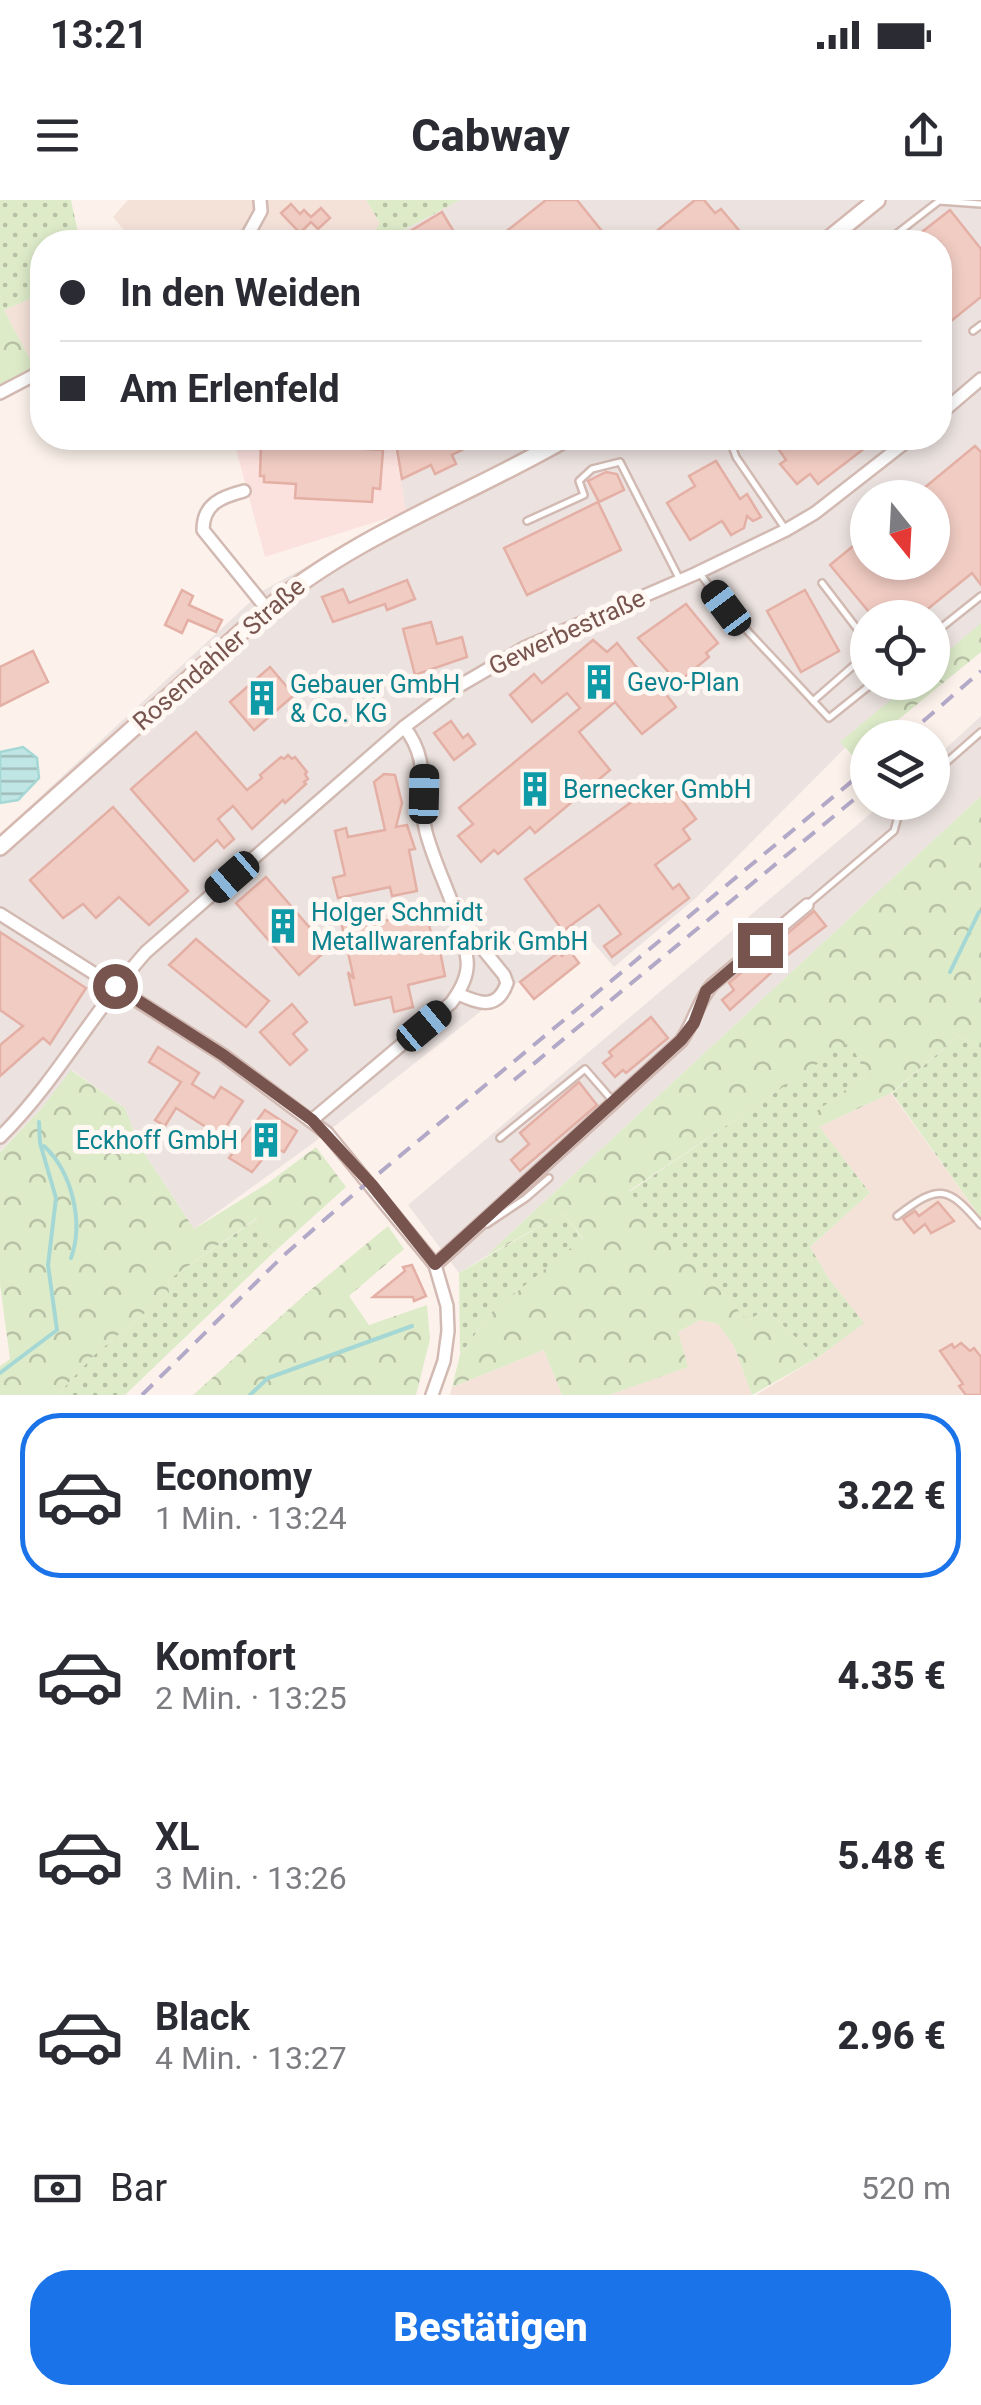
<!DOCTYPE html>
<html lang="de">
<meta charset="utf-8">
<style>
:root{--surface:#fff;--page:#f7f7f7;--text:#2b2b33;--muted:#7c7c81;--line:#e1e1e2;--accent:#1a73e8}
body{margin:0;font-family:Roboto,sans-serif;background:var(--page);color:var(--text);height:100vh;display:flex;flex-direction:column;font-size:38px;white-space:nowrap}
*{box-sizing:border-box;margin:0}
p{font-size:32px;color:var(--muted)}
.icon{flex:none;width:55px;height:55px;fill:none;stroke:currentColor;stroke-width:2;stroke-linecap:round;stroke-linejoin:round}
.map{position:relative;height:1195px;overflow:hidden}
.drawer{display:flex;flex-direction:column;background:var(--surface);flex:1}
.drawer>*{flex:none}
.guide{position:absolute;left:30px;top:30px;width:922px;height:220px;border-radius:40px;box-shadow:0 5px 15px #0003;display:grid;align-content:center;height:220px;padding:0 30px;background:var(--surface)}
.needle{width:65px;rotate:162deg}
.tools{position:absolute;left:850px;top:280px;display:grid;gap:20px}
.tools a{display:grid;place-items:center;width:100px;height:100px;border-radius:50%;background:var(--surface);box-shadow:0 5px 15px #0003;font-size:50px}
.end{position:absolute;width:45px;height:45px;margin:-22px;border:12px solid #78544e;background:#fff;box-shadow:0 0 0 5px #fff}
.from{border-radius:50%}
.car{position:absolute;width:30px;height:60px;margin:-30px -15px;border-radius:12px;box-shadow:0 0 8px 2px #0007;background:linear-gradient(#222 24%,#8ab4d8 0 40%,#222 0 76%,#8ab4d8 0 86%,#222 0)}
.guide b{display:flex;align-items:center;gap:35px;height:95px;font-size:38px}
.guide b+b{border-top:2px solid var(--line)}
.guide i{width:25px;height:25px;background:var(--text)}
ul{padding:18px 0 0;list-style:none}
li{display:flex;align-items:center;gap:30px;height:165px;margin:0 20px 15px;padding:0 10px;border:5px solid transparent;border-radius:40px}
li div{flex:1}
li b{display:block;font-size:38px}
li em{font-style:normal;font-weight:800}
li.selected{border-color:var(--accent)}
li>.icon{width:90px;height:90px;stroke-width:1.5}
.pay{display:flex;align-items:center;gap:25px;height:110px;padding:0 30px;font-size:38px}
.pay p{margin-inline-start:auto}
.button{display:flex;gap:20px;margin-top:auto;padding:20px 30px}
.button a{flex:1;height:115px;border-radius:40px;background:var(--accent);color:#fff;font-size:40px;font-weight:800;line-height:115px;text-align:center}
.status{display:flex;justify-content:space-between;align-items:center;height:70px;padding:0 50px;background:var(--surface);direction:ltr}
.status svg{height:28px;fill:currentColor}
header{display:flex;justify-content:space-between;align-items:center;height:130px;padding:0 30px;background:var(--surface);font-size:45px;font-weight:800}
.map>svg:first-child{display:block}
.residential{fill:#f4e2d9}
.commercial{fill:#fce2df}
.industrial{fill:#ece3e0;fill-rule:evenodd}
.green{fill:url(#green-dots)}
.forest{fill:url(#forest-crowns)}
.water{fill:url(#water-rules);stroke:#a5d8d5;stroke-width:2.5}
.lines{fill:none;stroke-linecap:round;stroke-linejoin:round}
.stream{stroke:#a5d8d5;stroke-width:4}
.building{fill:#f1ccc3;stroke:#e4afa4;stroke-width:2.5}
.service-casing{stroke:#d2bab3;stroke-width:10}
.minor-casing{stroke:#d2bab3;stroke-width:16}
.secondary-casing{stroke:#d5b9b0;stroke-width:20}
.service{stroke:#fff;stroke-width:5}
.minor{stroke:#fff;stroke-width:11}
.secondary{stroke:#fff;stroke-width:15}
.rail{stroke:#b2a8c7;stroke-width:4;stroke-dasharray:15 10;stroke-linecap:butt}
.route{stroke:#78544e;stroke-width:12}
.labels{text-anchor:middle;dominant-baseline:central;stroke-width:10;stroke-linejoin:round;paint-order:stroke}
.street-label{font-size:25px;fill:#78544e;stroke:#fff7f2}
.culture-label{font-size:25px;fill:#0d838f;stroke:#fff7f2;text-anchor:start}
</style>
<div class="status"><b>13:21</b><svg viewBox="0 0 49 12"><path d="M0 12V9h3v3zM5 12V6h3v6zM10 12V3h3v9zM15 12V0h3v12zM26 1h20v11H26zM47 4h2v5h-2z"/></svg></div>
<header><svg class="icon" aria-label="menu" viewBox="0 0 24 24"><path d="M4 6h16M4 12h16M4 18h16"/></svg>Cabway<svg class="icon" aria-label="share" viewBox="0 0 24 24"><path d="M12 15V3M7 8l5-5 5 5M5 13v7h14v-7"/></svg></header>
<div class="map">
<svg width="981" height="1195" viewBox="0 0 981 1195">
<defs>
<pattern id="green-dots" width="8" height="8" patternUnits="userSpaceOnUse" patternTransform="scale(2.5)"><rect width="8" height="8" fill="#ddebc9"/><path d="M2 2h.1M6 6h.1" fill="none" stroke="#b8c1a5" stroke-width="1.8" stroke-linecap="round"/></pattern>
<pattern id="forest-crowns" width="20" height="18" patternUnits="userSpaceOnUse" patternTransform="scale(2.5)"><rect width="20" height="18" fill="#ddebc9"/><path d="M2 6a3 3 0 1 1 6 0M12 15a3 3 0 1 1 6 0" fill="none" stroke="#b8c1a5"/></pattern>
<pattern id="water-rules" width="6" height="5" patternUnits="userSpaceOnUse" patternTransform="scale(2.5)"><rect width="6" height="5" fill="#bfe6e4"/><path d="M0 2.5h6" fill="none" stroke="#a0bdbb"/></pattern>
</defs>
<rect width="100%" height="100%" fill="#fcf2eb"/>
<g class="residential">
<path d="M128,0h238l14,23 -12,19h-234l-21,-25z"/>
<path d="M42,94v89l-38,-73z"/>
<path d="M891,893l90,125v177h-225l61,-37 46,-35 -34,-44 -19,-32 60,-54 -51,-66z"/>
<path d="M700,1120l18,4 16,22 18,49h-143l78,-28 -9,-35z"/>
<path d="M544,1150l18,45h-112l2,-8z"/>
</g>
<path class="commercial" d="M233,238h160l14,74 -142,45z"/>
<g class="industrial">
<path d="M460,0h521v434l-48,41 -1,-57h-64v64l55,1 -79,66 -148,149 -82,69 -31,-36 -271,213 -118,85 -55,-84 -14,-37 -53,-38 -31,39 -41,42v-317l262,-243 144,-79 -12,-74h546v-196h-559zM868,298h64v64h-64z"/>
<path d="M981,516v80l-496,461 -26,16 -51,-68 475,-402 49,-1 1,-42z"/>
</g>
<g class="green">
<path d="M0,0h71l9,42h-38v52l-38,16 -4,-15z"/>
<path d="M366,0h94l-79,42h-13l12,-19z"/>
<path d="M958,836l23,12v170l-89,-125z"/>
<path d="M850,841l16,34 -55,41 59,77 -60,54 19,32 35,44 -47,35 -51,-49 -18,12 -119,-129z"/>
<path d="M563,1013l20,26 -92,74 -31,42 -1,-82z"/>
<path d="M258,1018l15,35 -148,142h-68l37,-40 75,-62 -1,-13z"/>
</g>
<g class="forest">
<path d="M0,95l4,15 30,57 -34,18z"/>
<path d="M981,423v29l-104,85 -9,1 -1,8 -13,11 -14,-15 71,-59 21,-1 1,-18z"/>
<path d="M981,596v252l-23,-12 -67,57 -72,34 -9,-11 56,-41 -16,-33 -221,149 119,130 18,-12 51,49 -65,37 -18,-49 -16,-22 -18,-4 -22,12 10,35 -79,28h-47l-18,-45 -92,37 8,-32 31,-42 92,-75 -20,-25 -78,44z"/>
<path d="M71,870l54,38 14,37 55,84 74,-46 48,-36 30,40 -73,66 -16,-35 -89,62 1,13 -75,62 -37,40h-57v-29l10,-7 -10,-75v-132l41,-43z"/>
<path d="M388,1026l16,23 -55,47 20,29 58,-20 3,34 -14,56h-223l115,-103z"/>
</g>
<path class="water" d="M23,547l14,11 2,20 -21,22 -18,3v-51z"/>
<g class="lines">
<g class="stream">
<path d="M950,772l29,-60"/>
<path d="M44,946c28,26 40,76 27,112"/>
<path d="M0,1173l57,-43 -9,-65 8,-67 -16,-55 -1,-21"/>
<path d="M250,1195l18,-17 144,-52"/>
</g>
</g>
<g class="building">
<path d="M546,0h31l29,36 -8,6h-80l-10,-12z"/>
<path d="M695,0h9l11,13 6,-4 22,26 -9,7h-91z"/>
<path d="M291,4l9,10 4,-4 7,7 10,-9 9,10 -12,11 -7,-7 -11,11 -19,-20z"/>
<path d="M950,10l31,39v48l-41,33v-88h-31z"/>
<path d="M442,12l18,30h-68z"/>
<path d="M395,238h91l-34,17 4,9 -21,10 -4,-9 -29,14z"/>
<path d="M771,238h107l-60,46 -8,-10 -13,10 -17,-20 6,-4z"/>
<path d="M261,243l122,7 -3,39 -7,-1 -1,14 -77,-4 1,-14 -32,-2v-6h-4z"/>
<path d="M975,246l6,6v133l-9,-12 -48,39 5,6h-55l-44,-53 38,-31v28h64v-64h-20z"/>
<path d="M716,261l24,38 7,-5 14,23 -8,4 -6,-5 -3,12 -13,7 -9,-14 -32,19 -23,-37 28,-17 -6,-10z"/>
<path d="M606,272l11,2 7,16 -25,12 -11,-21z"/>
<path d="M598,302l23,48 -94,45 -23,-47z"/>
<path d="M407,380l8,19 -28,11 -2,-6 -52,18 -11,-25 21,-8 6,14z"/>
<path d="M182,390l11,6 -4,9 33,15 -6,12 -28,-12 -6,13 -17,-8z"/>
<path d="M805,390l34,61 -38,21 -34,-61z"/>
<path d="M686,404l32,39 -12,10 3,4 -44,36 11,14 -34,27 -27,-32 -36,30 31,38 -75,63 -5,-6 -32,27 -4,-4 -13,12 -23,-26 15,-12 -14,-16 121,-100 -13,-15 -35,29 -22,-27 24,-21 8,9 51,-43 14,12 10,-9 37,46 17,-14 -33,-37z"/>
<path d="M431,422l6,22 25,-7 5,20 -52,18 -12,-46z"/>
<path d="M33,451l15,31 -48,24v-39z"/>
<path d="M270,467l24,28 -40,35 -24,-28z"/>
<path d="M451,521l12,17 5,-4 7,10 -21,16 -20,-27z"/>
<path d="M196,532l51,58 15,-12 -2,-3 21,-18 3,2 4,-4 4,4 3,-2 12,15 -2,2 3,5 -4,3 2,2 -21,19 -2,-3 -31,29 -19,-23 -15,13 16,20 -10,9 -7,-8 -23,21 -63,-72z"/>
<path d="M384,574l11,1 7,28 -6,24 11,-2 8,24 -6,1 8,41 -25,5 -2,-9 -52,11 -5,-20 12,-3 -10,-44 11,-3 2,9 37,-7 -11,-48z"/>
<path d="M671,585l25,34 -13,10 7,10 -35,26 18,24 6,-5 10,14 -77,59 -8,-11 17,-12 -22,-29 -36,26 -38,-52 126,-91 6,7z"/>
<path d="M113,607l75,84 -39,34 -30,-28 -23,21 -13,-14 -20,14 -33,-38z"/>
<path d="M266,677l62,72 -29,26 -63,-72z"/>
<path d="M814,711l12,15 -57,43 3,3 -42,38 -8,-10 12,-10 -5,-7z"/>
<path d="M426,712l7,30 5,-1 7,35 -37,9 5,22 -19,5 -3,-15 -36,8 -7,-33 6,7 -14,-62 17,-4 3,13z"/>
<path d="M0,732l86,56 -36,56 -7,-6 -43,38v-31l23,-19 -23,-16z"/>
<path d="M196,739l73,62 -23,26 -77,-62z"/>
<path d="M569,750l10,13 -45,36 -14,-17 39,-30 3,4z"/>
<path d="M292,804l15,18 -14,12 14,16 -17,15 -30,-33z"/>
<path d="M651,817l17,21 -42,35 -3,-3 -8,7 -12,-14 9,-7 -3,-4z"/>
<path d="M158,847l41,26 -7,11 22,14 7,-11 22,14 -23,35 -44,-28 -11,18 -10,-6 26,-38 -32,-20z"/>
<path d="M579,882l18,23 -77,66 -9,-11 18,-16 -9,-11z"/>
<path d="M265,910l32,21 -13,21 -6,-3 -3,4 -5,-3 -18,22 -23,-14z"/>
<path d="M938,1002l16,19 -23,12 -6,-9 -11,9 -11,-14 12,-8 4,5z"/>
<path d="M412,1065l14,31 -12,5 -1,-4h-40l32,-26 -2,-4z"/>
<path d="M961,1143l9,8 4,-3 7,9v38h-15l-7,-9 4,-2 -23,-33 12,-7 2,4z"/>
</g>
<g class="lines">
<defs>
<g id="service">
<path d="M886,42l53,-41 42,3"/>
<path d="M973,131l8,-6"/>
<path d="M729,238l7,19 48,70"/>
<path d="M527,321l57,-26 -5,-14 13,-12 28,-7 59,116"/>
<path d="M701,375l25,33 103,110 45,-36"/>
<path d="M822,383l46,60"/>
<path d="M932,435l49,-39"/>
<path d="M813,501l55,-48"/>
<path d="M932,575l49,-43"/>
<path d="M808,704l86,-73 8,-29"/>
<path d="M500,938l85,-69 27,31"/>
<path d="M897,1016c42,-32 50,-31 84,9"/>
<path d="M487,1024l39,-26 23,-20"/>
</g>
<g id="minor">
<path d="M244,42l17,-31 -1,-11"/>
<path d="M0,193l42,-22"/>
<path d="M940,214l41,-35"/>
<path d="M244,291c-23,6 -41,13 -41,39l64,79"/>
<path d="M0,714l223,141 104,78 108,132 12,41 1,25 -4,30 -12,34"/>
<path d="M458,794c21,9 39,17 49,-11l-3,-8 -44,-54"/>
<path d="M312,920l139,-117c9,-12 18,-27 16,-43 -4,-44 -30,-86 -41,-128 -10,-39 7,-69 -22,-105"/>
<path d="M0,937c56,-55 93,-126 146,-185l258,-225 55,-41 67,-39 169,-73 91,-44 29,-17 96,-75"/>
<path d="M435,1065l246,-224c13,-18 17,-40 31,-56l95,-80"/>
</g>
<g id="secondary">
<path d="M825,42l52,-42"/>
<path d="M0,647l267,-238c90,-75 200,-113 300,-171"/>
</g>
</defs>
<use href="#service" class="service-casing"/>
<use href="#minor" class="minor-casing"/>
<use href="#secondary" class="secondary-casing"/>
<use href="#service" class="service"/>
<use href="#minor" class="minor"/>
<use href="#secondary" class="secondary"/>
<g class="rail">
<path d="M904,538l77,-67"/>
<path d="M514,880l354,-292"/>
<path d="M142,1195l141,-139 71,-62 514,-426"/>
</g>
</g>
<g class="lines">
<path class="route" d="M115,786l108,69 89,65 60,65 63,79 246,-224 13,-17 12,-32 54,-46"/>
</g>
<defs>
<symbol id="building-bare" viewBox="-9 -9 18 18"><path d="M-4-6H4V6H1V3H-1V6H-4ZM-2.5-4.3h1.7v1.8h-1.7ZM.8-4.3h1.7v1.8H.8ZM-2.5-1h1.7V.8h-1.7ZM.8-1h1.7V.8H.8Z" fill="#0f9aa8" stroke="#fff7f2" stroke-width="2.5" paint-order="stroke"/></symbol>
</defs>
<g fill-rule="evenodd">
<use href="#building-bare" x="574" y="457" width="50" height="50"/>
<use href="#building-bare" x="237" y="473" width="50" height="50"/>
<use href="#building-bare" x="510" y="564" width="50" height="50"/>
<use href="#building-bare" x="258" y="701" width="50" height="50"/>
<use href="#building-bare" x="241" y="915" width="50" height="50"/>
</g>
<g class="labels">
<g class="street-label">
<text transform="translate(567 432) rotate(-25)">Gewerbestraße</text>
<text transform="translate(219 454) rotate(-41)">Rosendahler Straße</text>
</g>
<g class="culture-label">
<text x="627" y="482">Gevo-Plan</text>
<text x="290" y="484">Gebauer GmbH<tspan x="290" dy="29">&amp; Co. KG</tspan></text>
<text x="563" y="589">Bernecker GmbH</text>
<text x="311" y="712">Holger Schmidt<tspan x="311" dy="29">Metallwarenfabrik GmbH</tspan></text>
<text x="238" y="940" text-anchor="end">Eckhoff GmbH</text>
</g>
</g>
</svg>
<div class="tools">
<a><svg class="needle" viewBox="-14 -14 28 28"><path d="M0-13l5 13h-10z" fill="#e53935"/><path d="M0 13l5-13h-10z" fill="#7c7c81"/></svg></a>
<a><svg class="icon" aria-label="locate" viewBox="0 0 24 24"><circle cx="12" cy="12" r="6"/><path d="M12 2v4M12 18v4M2 12h4M18 12h4"/></svg></a>
<a><svg class="icon" aria-label="layers" viewBox="0 0 24 24"><path d="M12 4l9 5-9 5-9-5zM3 14l9 5 9-5"/></svg></a>
</div>
<i class="end from" style="left:115px;top:786px"></i>
<i class="end" style="left:760px;top:745px"></i>
<i class="car" style="left:726px;top:408px;rotate:323deg"></i>
<i class="car" style="left:424px;top:594px;rotate:1deg"></i>
<i class="car" style="left:232px;top:677px;rotate:229deg"></i>
<i class="car" style="left:424px;top:826px;rotate:50deg"></i>
<div class="guide">
<b><i class="from"></i>In den Weiden</b>
<b><i></i>Am Erlenfeld</b>
</div>
</div>
<section class="drawer">
<ul>
<li class="selected"><svg class="icon" aria-label="car" viewBox="0 0 24 24"><path d="M5 17H2v-5l4-1 3-4h7l3 4 3 1v5h-3M9 17h6M6 11h13"/><circle cx="7" cy="17" r="2"/><circle cx="17" cy="17" r="2"/></svg><div><b>Economy</b><p>1 Min. · 13:24</p></div><em>3.22 €</em></li>
<li><svg class="icon" aria-label="car" viewBox="0 0 24 24"><path d="M5 17H2v-5l4-1 3-4h7l3 4 3 1v5h-3M9 17h6M6 11h13"/><circle cx="7" cy="17" r="2"/><circle cx="17" cy="17" r="2"/></svg><div><b>Komfort</b><p>2 Min. · 13:25</p></div><em>4.35 €</em></li>
<li><svg class="icon" aria-label="car" viewBox="0 0 24 24"><path d="M5 17H2v-5l4-1 3-4h7l3 4 3 1v5h-3M9 17h6M6 11h13"/><circle cx="7" cy="17" r="2"/><circle cx="17" cy="17" r="2"/></svg><div><b>XL</b><p>3 Min. · 13:26</p></div><em>5.48 €</em></li>
<li><svg class="icon" aria-label="car" viewBox="0 0 24 24"><path d="M5 17H2v-5l4-1 3-4h7l3 4 3 1v5h-3M9 17h6M6 11h13"/><circle cx="7" cy="17" r="2"/><circle cx="17" cy="17" r="2"/></svg><div><b>Black</b><p>4 Min. · 13:27</p></div><em>2.96 €</em></li>
</ul>
<div class="pay"><svg class="icon" aria-label="cash" viewBox="0 0 24 24"><path d="M3 7h18v10H3z"/><circle cx="12" cy="12" r="2"/></svg>Bar<p>520 m</p></div>
<div class="button"><a>Bestätigen</a></div>
</section>
